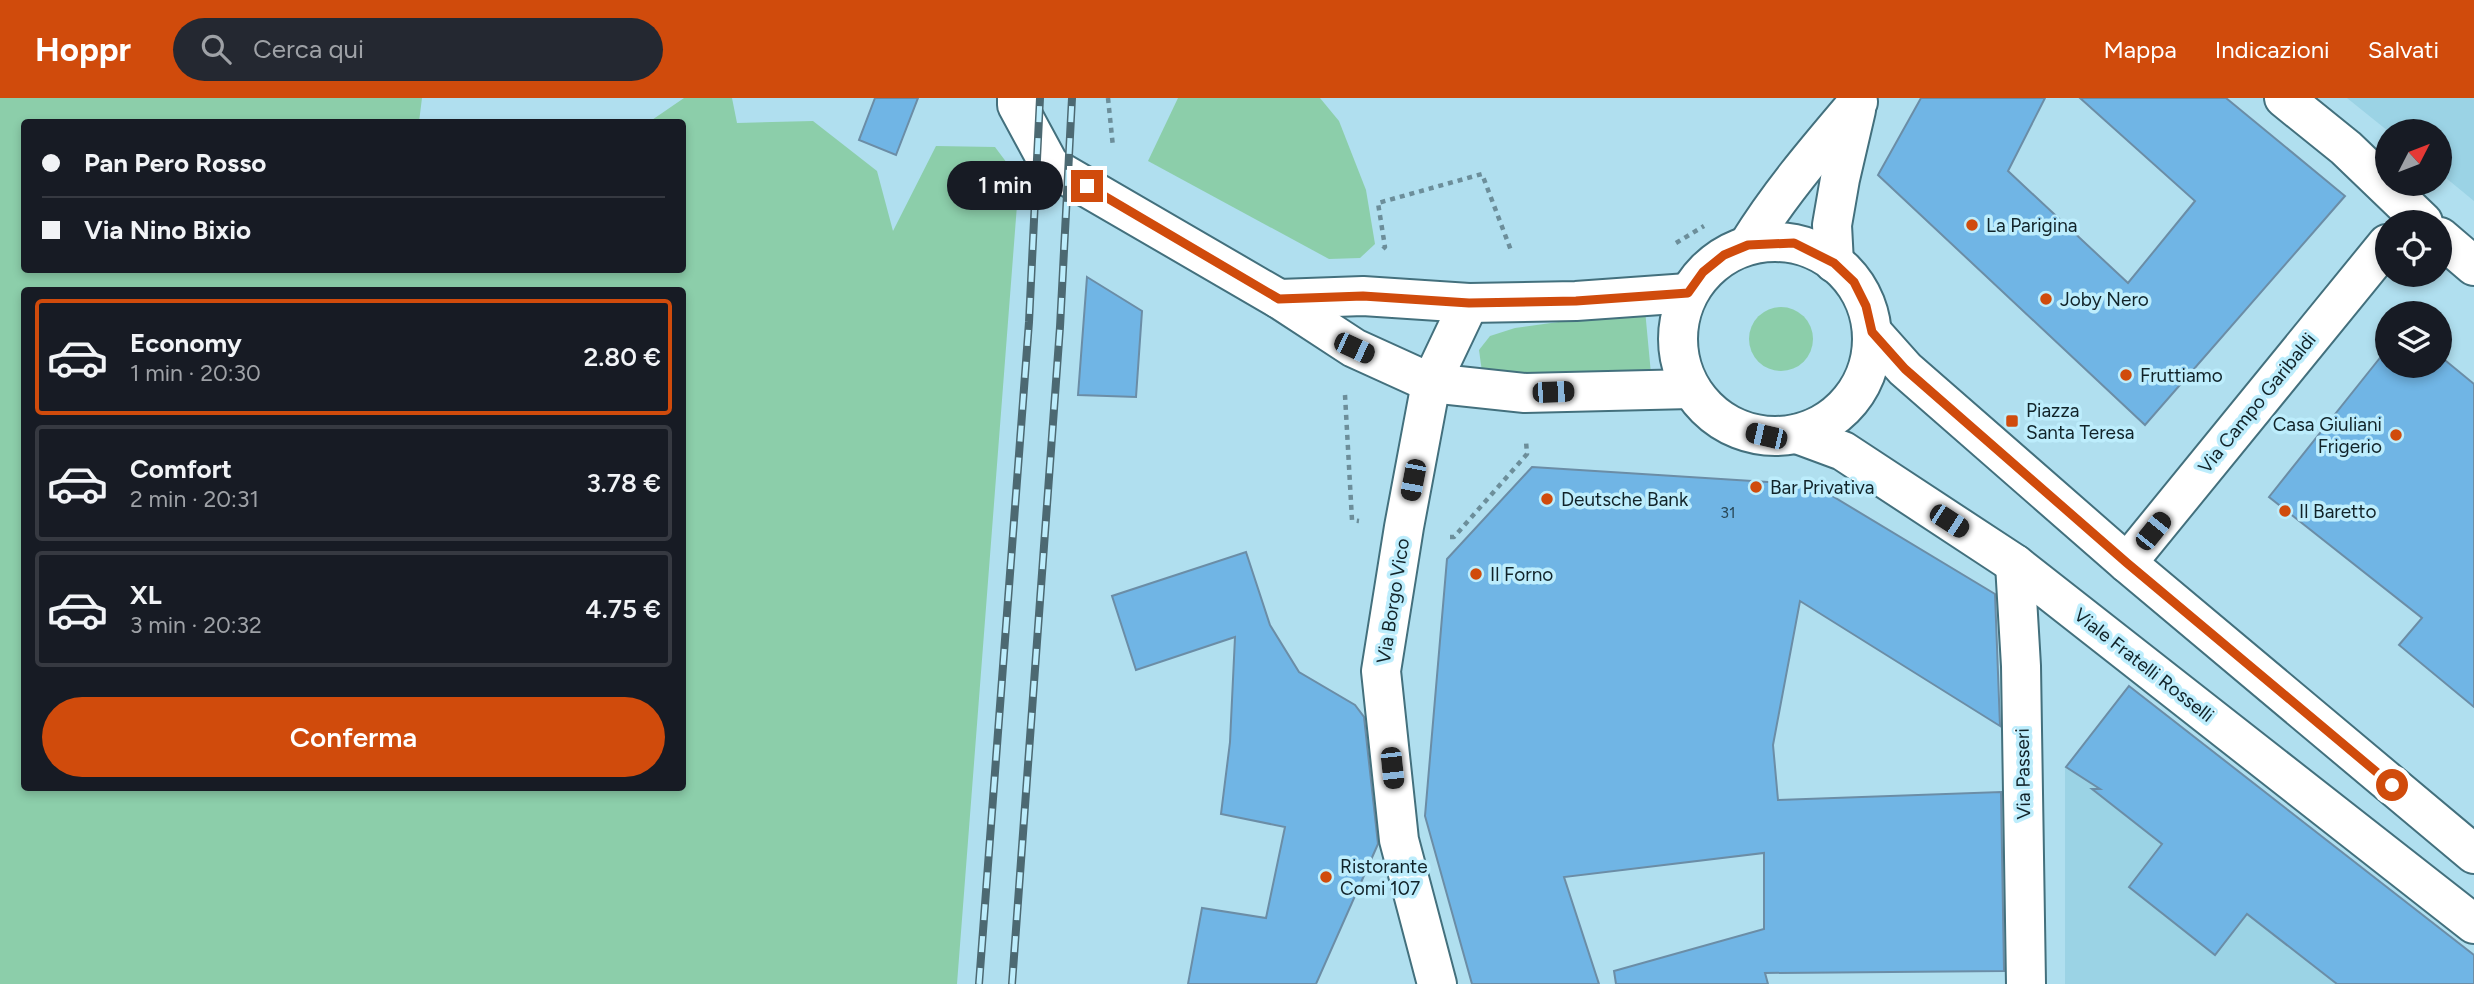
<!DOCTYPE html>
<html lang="it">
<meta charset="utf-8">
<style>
:root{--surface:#171b24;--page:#242831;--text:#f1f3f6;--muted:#9ea1a6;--line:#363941;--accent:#d04b0c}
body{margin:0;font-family:Figtree,sans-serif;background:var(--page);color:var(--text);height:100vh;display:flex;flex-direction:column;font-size:26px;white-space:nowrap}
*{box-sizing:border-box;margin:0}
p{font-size:23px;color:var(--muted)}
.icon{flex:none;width:38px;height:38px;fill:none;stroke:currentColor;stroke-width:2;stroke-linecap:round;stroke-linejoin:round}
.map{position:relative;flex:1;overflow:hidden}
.drawer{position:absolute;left:21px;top:189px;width:665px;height:504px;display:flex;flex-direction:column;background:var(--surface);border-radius:7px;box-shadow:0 4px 10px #0003}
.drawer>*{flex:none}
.banner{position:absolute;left:21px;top:21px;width:665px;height:154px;border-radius:7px;box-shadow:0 4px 10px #0003;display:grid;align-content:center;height:154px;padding:0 21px;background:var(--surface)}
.needle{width:46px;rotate:48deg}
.controls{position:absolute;left:2375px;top:21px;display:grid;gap:14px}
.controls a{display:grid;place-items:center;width:77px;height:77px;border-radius:50%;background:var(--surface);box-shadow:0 4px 10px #0003;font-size:35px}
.end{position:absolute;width:32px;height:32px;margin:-16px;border:9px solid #d04b0c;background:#fff;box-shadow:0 0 0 4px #fff}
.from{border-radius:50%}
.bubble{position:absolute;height:49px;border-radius:24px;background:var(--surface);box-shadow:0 4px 10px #0003;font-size:23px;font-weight:600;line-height:49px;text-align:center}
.car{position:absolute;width:21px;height:42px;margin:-21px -10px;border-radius:9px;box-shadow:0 0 5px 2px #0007;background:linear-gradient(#222 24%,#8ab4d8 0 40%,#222 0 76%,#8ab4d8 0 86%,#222 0)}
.banner b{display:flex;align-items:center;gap:24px;height:66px;font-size:26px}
.banner b+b{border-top:2px solid var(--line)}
.banner i{width:18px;height:18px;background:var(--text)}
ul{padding:12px 0 0;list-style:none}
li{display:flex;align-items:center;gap:21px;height:116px;margin:0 14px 10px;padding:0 7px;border:4px solid var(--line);border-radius:7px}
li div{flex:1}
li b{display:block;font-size:26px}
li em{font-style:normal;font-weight:600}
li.current{border-color:var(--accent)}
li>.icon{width:63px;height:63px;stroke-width:1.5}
.action{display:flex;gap:14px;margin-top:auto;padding:14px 21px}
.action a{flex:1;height:80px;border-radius:42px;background:var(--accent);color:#fff;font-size:28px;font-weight:600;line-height:80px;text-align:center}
header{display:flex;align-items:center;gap:42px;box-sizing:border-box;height:98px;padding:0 35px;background:var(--accent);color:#fff}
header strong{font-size:33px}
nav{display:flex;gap:38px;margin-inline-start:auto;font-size:24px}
.search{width:490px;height:63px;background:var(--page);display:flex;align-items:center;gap:18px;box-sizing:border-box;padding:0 24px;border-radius:38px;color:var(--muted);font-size:26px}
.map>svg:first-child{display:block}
.built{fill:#9bd3e5}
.green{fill:#8cceaa;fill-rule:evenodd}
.building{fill:#70b5e5;stroke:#6b8da6;stroke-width:2}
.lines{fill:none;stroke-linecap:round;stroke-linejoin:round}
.minor-casing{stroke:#43707d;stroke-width:42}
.major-casing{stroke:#43707d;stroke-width:42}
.path{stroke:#6c8e9a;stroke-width:4.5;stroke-dasharray:5 5;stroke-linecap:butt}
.minor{stroke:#fff;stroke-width:38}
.major{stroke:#fff;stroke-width:38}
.rail-casing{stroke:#4c6972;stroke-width:8}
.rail{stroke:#bdedfc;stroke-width:5;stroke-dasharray:16;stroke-linecap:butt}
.route{stroke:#d04b0c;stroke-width:9}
.poi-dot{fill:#d04b0c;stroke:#bdedfc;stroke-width:2.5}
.labels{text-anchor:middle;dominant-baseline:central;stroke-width:7;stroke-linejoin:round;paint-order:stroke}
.number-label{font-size:16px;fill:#294858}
.poi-label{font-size:19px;fill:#112329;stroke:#bdedfc;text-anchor:start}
.street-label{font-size:19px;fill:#112329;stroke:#bdedfc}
</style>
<header>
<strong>Hoppr</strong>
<div class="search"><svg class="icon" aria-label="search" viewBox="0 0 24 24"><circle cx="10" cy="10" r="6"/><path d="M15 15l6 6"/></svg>Cerca qui</div>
<nav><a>Mappa</a><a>Indicazioni</a><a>Salvati</a></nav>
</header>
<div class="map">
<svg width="2474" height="886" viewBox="0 0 2474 886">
<rect width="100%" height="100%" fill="#b0dfef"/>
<g class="built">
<path d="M2347,0h127v103l-34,-28v-42h-52z"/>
<path d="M2129,588l345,298h-409v-216z"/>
</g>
<g class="green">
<path d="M0,0h422l-3,24h-395v148h544l1,2 1,-2h112v-148h-33l35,-24h48l5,25 76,-2 64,50 16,60 43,-85 59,1 24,32 -62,805h-957zM24,192h658v498h-658z"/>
<path d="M1178,0h142l19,23 27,69 9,54 -15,14 -31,1 -181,-98z"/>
<circle cx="1781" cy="241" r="32"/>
<path d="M1645,212l6,64 -169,-2 -3,-22 11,-14 25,-8z"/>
</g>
<g class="building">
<path d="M875,0h43l-22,57 -37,-15z"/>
<path d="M1921,0h124l-37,73 120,112 67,-82 -115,-103h146l119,98 -200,229 -267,-250z"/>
<path d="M1087,179l55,34 -6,86 -58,-2z"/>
<path d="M2387,251v17h53v-10l34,28v323l-75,-62 23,-27 -153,-121z"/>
<path d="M1532,369l282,18 181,109 5,132 -200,-125 -27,144 5,55 223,-8 3,179 -239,2 3,11h-152l-2,-13 150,-42v-76l-200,24 35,107h-127l-47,-168 22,-257z"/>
<path d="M1246,454l24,73 29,47 56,33 9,12 14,127 -62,140h-128l14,-76 64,10 19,-91 -64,-13 9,-72 5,-105 -99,33 -24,-74z"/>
<path d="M2129,588l345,269v29h-137l-90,-70 -32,41 -86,-68 33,-43 -70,-55h8l-34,-22z"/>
</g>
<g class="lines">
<defs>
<g id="minor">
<path d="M2284,0l62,50 77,74"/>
<path d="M2440,139l34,29"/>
<path d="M2127,465l260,-319"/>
<path d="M2015,466l6,102 5,318"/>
<path d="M1437,886l-38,-144 -18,-169 23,-144 27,-144 38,-80"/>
</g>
<g id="major">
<path d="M1017,0v7l33,61 229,133 75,49 77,35 94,10 166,-4"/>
<circle cx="1775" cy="241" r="97"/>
<path d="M1748,147c32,-52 71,-97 110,-143"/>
<path d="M1834,165l-2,-38 8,-46 16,-69"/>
<path d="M1279,201l84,-3 106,7 107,-2 112,-8"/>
<path d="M1872,234l33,37 222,194 347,291"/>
<path d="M1797,336l46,17 172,113 459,360"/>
</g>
</defs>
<use href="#minor" class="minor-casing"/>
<use href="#major" class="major-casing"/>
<g class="path">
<path d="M1108,0l5,49"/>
<path d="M1676,145l28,-17"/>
<path d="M1383,151l2,-2 -7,-44 104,-29 30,79"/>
<path d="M1345,297l7,125 7,1"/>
<path d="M1450,439h4l73,-83 -1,-13"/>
</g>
<use href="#minor" class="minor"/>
<use href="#major" class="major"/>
<defs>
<g id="rail">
<path d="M979,886l50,-662 11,-224"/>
<path d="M1012,886l48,-657 12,-229"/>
</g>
</defs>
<use href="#rail" class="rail-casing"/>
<use href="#rail" class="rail"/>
</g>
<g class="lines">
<path class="route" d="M1087,88l192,113 84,-3 106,7 107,-2 112,-8 15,-21 21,-17 24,-10 46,-2 40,20 20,19 12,24 6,26 33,37 222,194 265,222"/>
</g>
<g class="poi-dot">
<circle cx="1972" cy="127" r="7"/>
<circle cx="2046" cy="201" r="7"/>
<circle cx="2126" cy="277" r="7"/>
<rect x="2005" y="316" width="14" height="14" rx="3.5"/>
<circle cx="2396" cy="337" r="7"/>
<circle cx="1756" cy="389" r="7"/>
<circle cx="1547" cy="401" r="7"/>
<circle cx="2285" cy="413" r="7"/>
<circle cx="1476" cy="476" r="7"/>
<circle cx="1326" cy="779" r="7"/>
</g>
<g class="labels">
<g class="number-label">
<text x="1728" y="414">31</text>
</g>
<g class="poi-label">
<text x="1986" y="127">La Parigina</text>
<text x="2060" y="201">Joby Nero</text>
<text x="2140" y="277">Fruttiamo</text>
<text x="2026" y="312">Piazza<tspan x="2026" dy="22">Santa Teresa</tspan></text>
<text x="2382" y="326" text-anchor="end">Casa Giuliani<tspan x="2382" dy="22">Frigerio</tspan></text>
<text x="1770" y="389">Bar Privativa</text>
<text x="1561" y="401">Deutsche Bank</text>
<text x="2299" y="413">Il Baretto</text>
<text x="1490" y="476">Il Forno</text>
<text x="1340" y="768">Ristorante<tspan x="1340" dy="22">Comi 107</tspan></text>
</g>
<g class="street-label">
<text transform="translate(2257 305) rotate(-51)">Via Campo Garibaldi</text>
<text transform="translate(1393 503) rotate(-81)">Via Borgo Vico</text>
<text transform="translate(2144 567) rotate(38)">Viale Fratelli Rosselli</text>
<text transform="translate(2023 676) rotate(-91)">Via Passeri</text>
</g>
</g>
</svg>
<div class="controls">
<a><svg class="needle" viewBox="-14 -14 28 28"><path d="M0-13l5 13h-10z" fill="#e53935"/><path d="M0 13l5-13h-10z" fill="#9ea1a6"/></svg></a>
<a><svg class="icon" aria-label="locate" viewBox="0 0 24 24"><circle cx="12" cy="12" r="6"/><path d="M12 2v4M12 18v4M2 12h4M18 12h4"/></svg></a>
<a><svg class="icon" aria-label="layers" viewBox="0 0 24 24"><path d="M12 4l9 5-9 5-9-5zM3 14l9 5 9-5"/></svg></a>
</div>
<i class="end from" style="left:2392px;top:687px"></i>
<i class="end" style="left:1087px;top:88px"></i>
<div class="bubble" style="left:947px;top:63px;width:116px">1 min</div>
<i class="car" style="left:1354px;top:250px;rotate:115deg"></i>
<i class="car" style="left:1553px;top:294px;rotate:88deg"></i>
<i class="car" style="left:1766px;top:338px;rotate:283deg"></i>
<i class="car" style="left:1413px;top:382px;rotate:191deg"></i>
<i class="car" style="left:1949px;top:423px;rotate:123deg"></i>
<i class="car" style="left:2153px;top:433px;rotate:39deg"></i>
<i class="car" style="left:1392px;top:670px;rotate:174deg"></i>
<div class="banner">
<b><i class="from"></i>Pan Pero Rosso</b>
<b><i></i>Via Nino Bixio</b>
</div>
<section class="drawer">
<ul>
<li class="current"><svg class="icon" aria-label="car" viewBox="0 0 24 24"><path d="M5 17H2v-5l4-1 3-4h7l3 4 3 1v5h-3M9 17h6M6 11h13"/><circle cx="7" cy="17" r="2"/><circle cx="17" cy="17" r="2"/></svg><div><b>Economy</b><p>1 min · 20:30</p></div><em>2.80 €</em></li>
<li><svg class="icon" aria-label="car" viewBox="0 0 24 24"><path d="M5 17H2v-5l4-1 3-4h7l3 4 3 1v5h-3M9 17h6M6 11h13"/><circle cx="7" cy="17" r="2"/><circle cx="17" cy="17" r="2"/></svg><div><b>Comfort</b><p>2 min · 20:31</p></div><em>3.78 €</em></li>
<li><svg class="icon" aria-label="car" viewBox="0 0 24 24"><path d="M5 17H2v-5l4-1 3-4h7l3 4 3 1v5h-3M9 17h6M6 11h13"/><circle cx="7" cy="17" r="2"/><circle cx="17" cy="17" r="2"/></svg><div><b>XL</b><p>3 min · 20:32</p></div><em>4.75 €</em></li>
</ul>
<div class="action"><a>Conferma</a></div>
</section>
</div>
